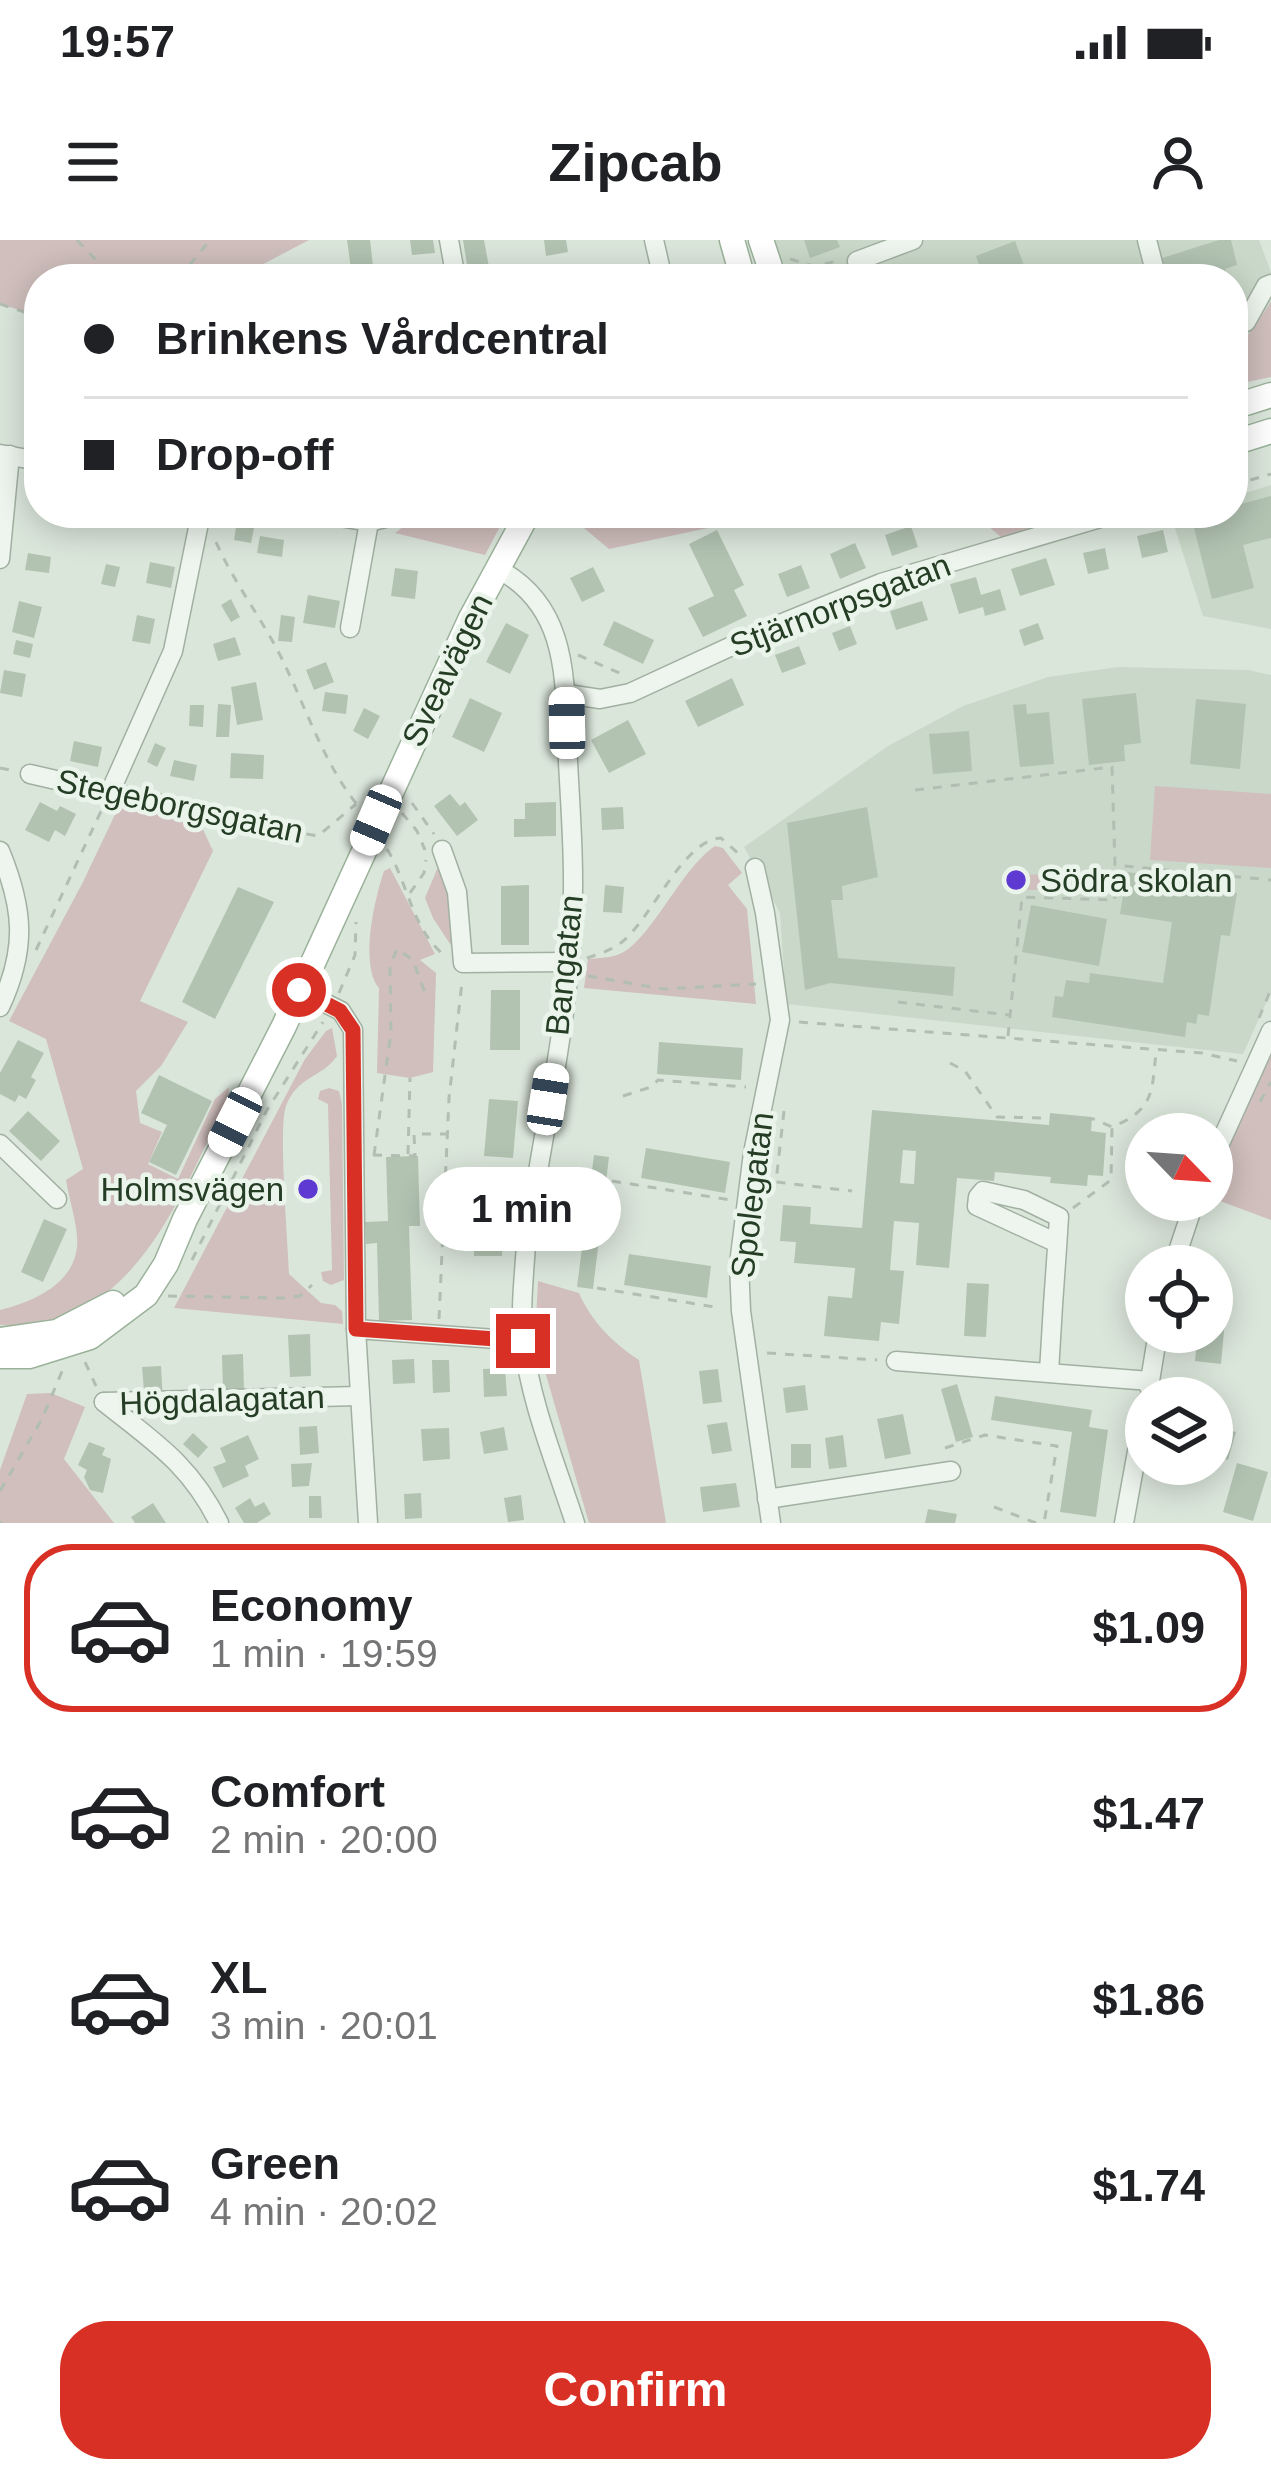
<!DOCTYPE html>
<meta charset="utf-8">
<style>
:root{--surface:#fff;--page:#f2f2f2;--text:#202124;--muted:#757577;--line:#e0e0e0;--accent:#d93025}
body{margin:0;font-family:Helvetica,sans-serif;background:var(--page);color:var(--text);height:100vh;display:flex;flex-direction:column;font-size:45px;white-space:nowrap}
*{box-sizing:border-box;margin:0}
p{font-size:39px;color:var(--muted)}
.icon{flex:none;width:66px;height:66px;fill:none;stroke:currentColor;stroke-width:2;stroke-linecap:round;stroke-linejoin:round}
.map{position:relative;height:1283px;overflow:hidden}
.panel{display:flex;flex-direction:column;background:var(--surface);flex:1}
.panel>*{flex:none}
.hud{position:absolute;left:24px;top:24px;width:1224px;height:264px;border-radius:48px;box-shadow:0 6px 30px #0003;display:grid;align-content:center;height:264px;padding:0 60px;background:var(--surface)}
.needle{width:78px;rotate:115deg}
.fabs{position:absolute;left:1125px;top:873px;display:grid;gap:24px}
.fabs a{display:grid;place-items:center;width:108px;height:108px;border-radius:50%;background:var(--surface);box-shadow:0 6px 30px #0003;font-size:60px}
.end{position:absolute;width:54px;height:54px;margin:-27px;border:15px solid #d93025;background:#fff;box-shadow:0 0 0 6px #fff}
.from{border-radius:50%}
.bubble{position:absolute;height:84px;border-radius:42px;background:var(--surface);box-shadow:0 6px 30px #0003;font-size:39px;font-weight:700;line-height:84px;text-align:center}
.car{position:absolute;width:36px;height:72px;margin:-36px -18px;border-radius:15px;box-shadow:0 0 9px 3px #0007;background:linear-gradient(#fff 24%,#345 0 40%,#fff 0 76%,#345 0 86%,#fff 0)}
.hud b{display:flex;align-items:center;gap:42px;height:114px;font-size:45px}
.hud b+b{border-top:3px solid var(--line)}
.hud i{width:30px;height:30px;background:var(--text)}
ul{padding:21px 0 0;list-style:none}
li{display:flex;align-items:center;gap:36px;height:168px;margin:0 24px 18px;padding:0 36px;border:6px solid transparent;border-radius:48px}
li div{flex:1}
li b{display:block;font-size:45px}
li em{font-style:normal;font-weight:700}
li.current{border-color:var(--accent)}
li>.icon{width:108px;height:108px;stroke-width:1.5}
.button{display:flex;gap:24px;margin-top:auto;padding:24px 60px}
.button a{flex:1;height:138px;border-radius:48px;background:var(--accent);color:#fff;font-size:48px;font-weight:700;line-height:138px;text-align:center}
.status{display:flex;justify-content:space-between;align-items:center;height:84px;padding:0 60px;background:var(--surface);direction:ltr}
.status svg{height:33px;fill:currentColor}
header{display:flex;justify-content:space-between;align-items:center;height:156px;padding:0 60px;background:var(--surface);font-size:54px;font-weight:700}
.map>svg:first-child{display:block}
.built{fill:#c9d8c9}
.green{fill:#d0bfbc}
.building{fill:#b2c3b2;fill-rule:evenodd}
.lines{fill:none;stroke-linecap:round;stroke-linejoin:round}
.minor-casing{stroke:#a1b0a1;stroke-width:21}
.major-casing{stroke:#9ab29a;stroke-width:27}
.path{stroke:#b2beb2;stroke-width:3;stroke-dasharray:9 9;stroke-linecap:butt}
.minor{stroke:#eef5ee;stroke-width:18}
.major{stroke:#fff;stroke-width:24}
.route{stroke:#d93025;stroke-width:15}
.poi-dot{fill:#5e39d2;stroke:#eaf4ea;stroke-width:4.5}
.labels{text-anchor:middle;dominant-baseline:central;stroke-width:9;stroke-linejoin:round;paint-order:stroke}
.street-label{font-size:33px;fill:#253d25;stroke:#eaf4ea}
.poi-label{font-size:33px;fill:#253d25;stroke:#eaf4ea;text-anchor:start}
</style>
<div class="status"><b>19:57</b><svg viewBox="0 0 49 12"><path d="M0 12V9h3v3zM5 12V6h3v6zM10 12V3h3v9zM15 12V0h3v12zM26 1h20v11H26zM47 4h2v5h-2z"/></svg></div>
<header><svg class="icon" aria-label="menu" viewBox="0 0 24 24"><path d="M4 6h16M4 12h16M4 18h16"/></svg>Zipcab<svg class="icon" aria-label="person" viewBox="0 0 24 24"><circle cx="12" cy="8" r="4"/><path d="M4 21q1-7 8-7t8 7"/></svg></header>
<div class="map">
<svg width="1271" height="1283" viewBox="0 0 1271 1283">
<rect width="100%" height="100%" fill="#dbe6db"/>
<g class="built">
<path d="M774,0h485l12,32v30l-23,33v10l-15,4v-70h-391l-60,-16z"/>
<path d="M1271,245v144l-68,-13 -32,-100 62,-3v-16z"/>
<path d="M1118,427l130,3 23,5v317l-28,62 -457,-50 -6,-91 -36,-66 144,-101 75,-40 85,-29z"/>
</g>
<g class="green">
<path d="M0,0h309l-74,39h-196v37l-39,-12z"/>
<path d="M1271,62v75l-38,8v-36l15,-4v-10z"/>
<path d="M422,273h85l-22,42 -90,-22z"/>
<path d="M572,273h208l-171,36 -37,-31z"/>
<path d="M893,273l111,4 78,-4 -81,24 -13,-11z"/>
<path d="M1155,546l116,8v74l-121,-8z"/>
<path d="M120,564l79,17 14,30 -73,150 48,21 -27,44 -25,25 4,32 22,9 -14,32 30,15 37,-80 14,-12 -1,12c-42,83 -81,198 -181,224 -14,4 -32,2 -47,2v-15c32,-8 73,-25 77,-63 2,-19 -8,-47 -11,-67l17,-11 -37,-130 -37,-18 74,-139z"/>
<path d="M715,606l8,2 19,25 -14,12 19,24 9,95 -172,-16 4,-29c9,-1 21,-1 29,-4 32,-10 63,-86 98,-109z"/>
<path d="M440,622l15,35 -1,53 -21,-32 -8,-20z"/>
<path d="M390,628l45,86 -15,6 16,13 -3,99 -23,6 -33,-5 2,-85c-20,-24 -4,-90 5,-117z"/>
<path d="M1102,633l1,16 -91,1v-15z"/>
<path d="M332,788l5,28c-15,22 -40,20 -51,50 -8,20 2,138 3,168l32,29 14,2 7,6 1,13 -169,-16 131,-249 21,-28z"/>
<path d="M1271,792v188l-59,-22v-39z"/>
<path d="M329,848l10,3 3,13 2,176 -13,5 -8,-4 -2,-9 11,-2 -4,-166 -10,-5 2,-8z"/>
<path d="M538,1041l41,12c12,28 34,50 60,67l27,163h-77l-54,-186z"/>
<path d="M51,1153l34,14 -21,52 50,64h-114v-53l27,-76z"/>
</g>
<g class="building">
<path d="M347,0h23l3,26 -22,3z"/>
<path d="M410,0h23l2,13 -23,2z"/>
<path d="M463,0h21l5,27 -21,4z"/>
<path d="M544,0h22l2,12 -22,4z"/>
<path d="M804,0h33l3,7 -30,11z"/>
<path d="M1219,0h12l6,25 -12,4 3,10h-63l-6,-20z"/>
<path d="M1015,1l10,27 -41,11 -8,-23z"/>
<path d="M1271,256v42l-28,7 11,43 -42,11 -21,-83 42,-3v-7z"/>
<path d="M112,273h42l-2,14 -41,-9z"/>
<path d="M238,275l18,3 -5,25 -17,-3z"/>
<path d="M911,286l7,21 -26,9 -7,-21z"/>
<path d="M717,290l27,55 -10,5 13,26 -44,21 -15,-29 26,-12 -25,-52z"/>
<path d="M1163,290l5,22 -26,6 -5,-22z"/>
<path d="M260,296l24,4 -2,17 -25,-4z"/>
<path d="M855,303l11,25 -26,11 -10,-25z"/>
<path d="M1105,308l4,21 -21,5 -5,-21z"/>
<path d="M28,313l23,4 -2,16 -24,-3z"/>
<path d="M1046,318l9,27 -35,11 -9,-27z"/>
<path d="M150,322l25,5 -4,21 -25,-5z"/>
<path d="M106,324l14,3 -5,20 -14,-3z"/>
<path d="M801,325l9,23 -23,9 -9,-23z"/>
<path d="M593,327l12,24 -23,11 -12,-24z"/>
<path d="M395,328l23,3 -3,28 -24,-3z"/>
<path d="M976,337l5,18 19,-6 6,21 -21,6 -2,-9 -24,7 -9,-30z"/>
<path d="M308,355l32,6 -5,27 -32,-5z"/>
<path d="M231,359l9,18 -9,5 -10,-17z"/>
<path d="M19,361l23,6 -8,31 -22,-6z"/>
<path d="M922,361l6,19 -32,10 -6,-19z"/>
<path d="M137,375l18,4 -5,25 -18,-3z"/>
<path d="M281,375l14,2 -3,25 -14,-1z"/>
<path d="M614,381l40,19 -11,24 -40,-19z"/>
<path d="M506,383l23,12 -19,39 -24,-12z"/>
<path d="M1038,383l6,16 -20,7 -5,-16z"/>
<path d="M850,386l7,18 -18,7 -7,-18z"/>
<path d="M235,397l6,18 -23,6 -5,-17z"/>
<path d="M16,400l17,4 -3,14 -17,-4z"/>
<path d="M799,406l7,18 -24,9 -7,-18z"/>
<path d="M326,422l8,20 -20,8 -8,-20z"/>
<path d="M4,430l22,4 -4,23 -22,-4z"/>
<path d="M732,438l12,27 -46,22 -13,-26z"/>
<path d="M256,442l7,38 -26,5 -6,-38z"/>
<path d="M325,452l23,3 -2,19 -24,-3z"/>
<path d="M1136,453l5,50 -17,2 1,16 -36,4 -7,-66z"/>
<path d="M470,458l32,15 -18,39 -32,-15z"/>
<path d="M1196,459l50,5 -6,65 -50,-5z"/>
<path d="M218,464l13,1 -2,32h-13z"/>
<path d="M1026,464l1,10 22,-2 5,52 -34,3 -7,-62z"/>
<path d="M190,465h14l-1,22 -14,-1z"/>
<path d="M364,468l16,8 -12,23 -15,-8z"/>
<path d="M628,480l18,34 -37,19 -18,-33z"/>
<path d="M969,491l3,40 -39,3 -4,-40z"/>
<path d="M74,501l28,6 -4,20 -28,-6z"/>
<path d="M155,503l11,5 -9,19 -10,-5z"/>
<path d="M231,513l33,2 -1,24 -33,-1z"/>
<path d="M174,520l23,5 -3,16 -24,-5z"/>
<path d="M450,554l10,12 5,-4 13,18 -21,16 -23,-30z"/>
<path d="M40,562l17,9 3,-5 16,8 -11,22 -10,-6 -6,12 -24,-12z"/>
<path d="M556,562v34l-42,1v-18h11v-16z"/>
<path d="M623,567l1,22 -22,1 -1,-22z"/>
<path d="M867,567l11,70 -36,9 1,14h-12l7,58 117,9 -2,29 -123,-13 -25,7 -18,-167z"/>
<path d="M1127,632l45,6v6l65,9 -7,43 -9,-1 -12,81 -11,-2 -2,10 -9,-2 -2,15 -133,-20 3,-21 8,1 3,-17 23,3 1,-10 73,10 9,-61 -52,-8z"/>
<path d="M529,645v60h-28v-59z"/>
<path d="M605,645l19,2 -2,26 -19,-1z"/>
<path d="M238,647l36,15 -59,117 -33,-17z"/>
<path d="M1031,665l76,14 -8,47 -77,-14z"/>
<path d="M491,750h29v60h-30z"/>
<path d="M18,800l26,13 -13,24 5,3 -10,19 -7,-4 -4,7 -15,-8v-21z"/>
<path d="M659,802l84,6 -2,32 -84,-6z"/>
<path d="M159,835l53,26 -36,74 -27,-13 18,-37 -26,-12z"/>
<path d="M489,859l29,2 -5,57 -29,-2z"/>
<path d="M872,870l177,15 1,-12 42,4 -1,14 15,2 -3,43 -15,-1 -1,11 -37,-3 1,-6 -56,-5 -1,9 -37,-3 -8,90 -33,-3 3,-42 -25,-2 -4,49 14,1 -5,53 -18,-2 -2,19 -55,-5 4,-40 24,2 3,-30 -61,-5 2,-21 -16,-1 3,-36 28,2 -1,17 52,4zM903,910l13,1 -2,33 -14,-1z"/>
<path d="M28,871l32,30 -19,20 -32,-30z"/>
<path d="M646,908l84,14 -5,31 -84,-15z"/>
<path d="M594,915l15,2 -16,132 -16,-2z"/>
<path d="M418,916l2,70h-11l3,94 -33,1 -2,-78 -11,1 -1,-22 23,-1 -2,-64z"/>
<path d="M474,954h29l-1,62h-28z"/>
<path d="M44,979l23,10 -24,53 -22,-10z"/>
<path d="M629,1014l82,12 -4,32 -83,-13z"/>
<path d="M967,1043l22,1 -3,53 -22,-1z"/>
<path d="M1212,1079l13,2 -4,43 -26,-3 3,-29h14z"/>
<path d="M310,1094l1,42 -21,1 -2,-42z"/>
<path d="M243,1114l1,37 -21,1 -1,-37z"/>
<path d="M414,1119l1,24 -22,1 -1,-24z"/>
<path d="M432,1120h17l1,32 -17,1z"/>
<path d="M161,1126l2,36 -18,1 -3,-36z"/>
<path d="M505,1128l2,28 -23,1 -1,-28z"/>
<path d="M718,1129l4,33 -19,2 -4,-33z"/>
<path d="M957,1144l16,53 -17,5 -15,-53z"/>
<path d="M805,1145l3,25 -22,3 -3,-25z"/>
<path d="M995,1156l97,14 -3,17 19,3 -12,87 -36,-5 12,-80 -81,-12z"/>
<path d="M903,1174l8,40 -26,5 -8,-40z"/>
<path d="M727,1182l5,29 -20,3 -5,-29z"/>
<path d="M317,1186l2,27 -19,2 -1,-28z"/>
<path d="M1212,1186l24,6 -8,28 -16,-5z"/>
<path d="M504,1187l4,23 -24,4 -4,-22z"/>
<path d="M449,1188l1,31 -27,2 -2,-32z"/>
<path d="M193,1193l15,14 -10,11 -15,-14z"/>
<path d="M248,1195l11,24 -14,7 4,10 -26,12 -10,-21 13,-5 -6,-14z"/>
<path d="M843,1195l4,32 -18,2 -4,-31z"/>
<path d="M89,1202l16,6 -3,7 9,4 -8,34 -13,-3 -6,-13 3,-7 -9,-5z"/>
<rect x="791" y="1204" width="20" height="24"/>
<path d="M312,1223l-3,23 -17,1 -1,-23z"/>
<path d="M1237,1223l31,9 -15,49 -30,-9z"/>
<path d="M736,1243l4,24 -37,5 -3,-25z"/>
<path d="M421,1253l1,25 -17,1 -1,-25z"/>
<path d="M521,1255l3,25 -16,2 -4,-24z"/>
<path d="M309,1256h12l1,22h-13z"/>
<path d="M250,1258l5,9 9,-5 7,12 -14,9h-13l-9,-15z"/>
<path d="M153,1263l13,20h-31l-4,-6z"/>
<path d="M928,1269l29,5 -2,9h-30z"/>
</g>
<g class="lines">
<defs>
<g id="minor">
<path d="M449,0l7,39"/>
<path d="M654,0l9,39"/>
<path d="M1147,0l10,39"/>
<path d="M864,39l-7,-18 56,-21"/>
<path d="M1233,85l13,-3 20,-36 5,-2"/>
<path d="M0,214l39,7"/>
<path d="M316,273l53,9 36,-9"/>
<path d="M0,319l10,-104"/>
<path d="M496,328c77,39 68,120 72,194 3,55 7,110 4,165 -5,103 -31,215 -46,318 -2,31 -6,64 -3,95 7,62 33,124 52,183"/>
<path d="M350,388l19,-106"/>
<path d="M567,454l33,5 30,-6 145,-67 106,-43 236,-70"/>
<path d="M30,534l221,51"/>
<path d="M111,550l62,-139 28,-138"/>
<path d="M442,610l15,42 6,71 107,-1"/>
<path d="M0,611c24,58 27,98 0,156"/>
<path d="M755,628l10,45 15,107 -27,133 -14,111 2,47 30,212"/>
<path d="M299,750l42,21 12,19 3,299 12,194"/>
<path d="M0,904l57,55"/>
<path d="M1212,921l59,-130"/>
<path d="M1173,1026l22,-66"/>
<path d="M356,1089l167,12"/>
<path d="M896,1121l254,20"/>
<path d="M1049,1132l4,-67 4,-57 2,-31 -35,-17 -41,-9 -5,6 -1,9 80,37"/>
<path d="M1149,1147l9,-55"/>
<path d="M104,1162l255,-6"/>
<path d="M104,1162c50,40 86,62 115,121"/>
<path d="M767,1259l184,-28"/>
<path d="M1124,1283l22,-121"/>
</g>
<g id="major">
<path d="M732,0l11,39"/>
<path d="M761,0l13,39"/>
<path d="M1233,167l38,-12"/>
<path d="M1233,203l38,-12"/>
<path d="M0,1100l57,-8 56,-29"/>
<path d="M0,1116h29l61,-19 56,-42 20,-31 19,-45 99,-193 186,-406 58,-107"/>
</g>
</defs>
<use href="#minor" class="minor-casing"/>
<use href="#major" class="major-casing"/>
<g class="path">
<path d="M77,0l37,39"/>
<path d="M790,19l23,7 25,-5"/>
<path d="M178,39l32,-39"/>
<path d="M0,64l39,13"/>
<path d="M1233,245l38,-11"/>
<path d="M216,302c18,41 45,75 65,115 25,50 42,106 78,150"/>
<path d="M578,415l46,20"/>
<path d="M0,528l10,2"/>
<path d="M915,550l197,-23 3,98 156,15"/>
<path d="M412,563l22,31"/>
<path d="M402,573l15,18 8,19"/>
<path d="M271,588l47,8 38,-32"/>
<path d="M387,609c21,34 25,80 57,106"/>
<path d="M410,653l14,-20 2,-13"/>
<path d="M36,710l67,-143"/>
<path d="M587,718c12,-4 25,-8 35,-16 29,-23 62,-103 99,-104l19,17"/>
<path d="M588,736l76,13 92,-5"/>
<path d="M339,753l16,-38 1,-33"/>
<path d="M898,762l111,13"/>
<path d="M1259,778l12,-29"/>
<path d="M799,782l403,31 35,8"/>
<path d="M1008,796l14,-139 93,3v-33"/>
<path d="M950,823l15,8 32,46 97,2 18,8c42,-17 40,-35 44,-75"/>
<path d="M623,856l28,-9 7,-7 88,7"/>
<path d="M1260,862l11,-20"/>
<path d="M784,871l-8,71 76,9"/>
<path d="M408,914l2,-76"/>
<path d="M373,915l42,1 -1,-22h33"/>
<path d="M374,915l17,-123 -1,-66 7,-17 16,11 12,33"/>
<path d="M612,941l119,19"/>
<path d="M1073,968l38,-28 1,-52"/>
<path d="M192,1020l75,-150 56,-88"/>
<path d="M597,1048l124,20"/>
<path d="M168,1056l115,2 17,-2 12,-11"/>
<path d="M439,1079l10,-221 13,-116"/>
<path d="M767,1113l110,7"/>
<path d="M85,1122l11,24"/>
<path d="M945,1208l40,-13 72,11 -13,77"/>
<path d="M0,1251l42,-72 21,-50"/>
<path d="M994,1267l42,16"/>
<path d="M0,1282l2,1"/>
</g>
<use href="#minor" class="minor"/>
<use href="#major" class="major"/>
</g>
<g class="lines">
<path class="route" d="M299,750l41,21 13,19 3,299 167,12"/>
</g>
<g class="poi-dot">
<circle cx="1016" cy="640" r="12"/>
<circle cx="308" cy="949" r="12"/>
</g>
<g class="labels">
<g class="street-label">
<text transform="translate(840 365) rotate(-21)">Stjärnorpsgatan</text>
<text transform="translate(447 430) rotate(-64)">Sveavägen</text>
<text transform="translate(180 566) rotate(12)">Stegeborgsgatan</text>
<text transform="translate(564 725) rotate(-84)">Bangatan</text>
<text transform="translate(752 955) rotate(-83)">Spolegatan</text>
<text transform="translate(222 1160) rotate(-2)">Högdalagatan</text>
</g>
<g class="poi-label">
<text x="1040" y="640">Södra skolan</text>
<text x="284" y="949" text-anchor="end">Holmsvägen</text>
</g>
</g>
</svg>
<div class="fabs">
<a><svg class="needle" viewBox="-14 -14 28 28"><path d="M0-13l5 13h-10z" fill="#e53935"/><path d="M0 13l5-13h-10z" fill="#757577"/></svg></a>
<a><svg class="icon" aria-label="locate" viewBox="0 0 24 24"><circle cx="12" cy="12" r="6"/><path d="M12 2v4M12 18v4M2 12h4M18 12h4"/></svg></a>
<a><svg class="icon" aria-label="layers" viewBox="0 0 24 24"><path d="M12 4l9 5-9 5-9-5zM3 14l9 5 9-5"/></svg></a>
</div>
<i class="end from" style="left:299px;top:750px"></i>
<i class="end" style="left:523px;top:1101px"></i>
<div class="bubble" style="left:423px;top:927px;width:198px">1 min</div>
<i class="car" style="left:567px;top:483px;rotate:359deg"></i>
<i class="car" style="left:376px;top:580px;rotate:203deg"></i>
<i class="car" style="left:548px;top:859px;rotate:9deg"></i>
<i class="car" style="left:235px;top:882px;rotate:207deg"></i>
<div class="hud">
<b><i class="from"></i>Brinkens Vårdcentral</b>
<b><i></i>Drop-off</b>
</div>
</div>
<section class="panel">
<ul>
<li class="current"><svg class="icon" aria-label="car" viewBox="0 0 24 24"><path d="M5 17H2v-5l4-1 3-4h7l3 4 3 1v5h-3M9 17h6M6 11h13"/><circle cx="7" cy="17" r="2"/><circle cx="17" cy="17" r="2"/></svg><div><b>Economy</b><p>1 min · 19:59</p></div><em>$1.09</em></li>
<li><svg class="icon" aria-label="car" viewBox="0 0 24 24"><path d="M5 17H2v-5l4-1 3-4h7l3 4 3 1v5h-3M9 17h6M6 11h13"/><circle cx="7" cy="17" r="2"/><circle cx="17" cy="17" r="2"/></svg><div><b>Comfort</b><p>2 min · 20:00</p></div><em>$1.47</em></li>
<li><svg class="icon" aria-label="car" viewBox="0 0 24 24"><path d="M5 17H2v-5l4-1 3-4h7l3 4 3 1v5h-3M9 17h6M6 11h13"/><circle cx="7" cy="17" r="2"/><circle cx="17" cy="17" r="2"/></svg><div><b>XL</b><p>3 min · 20:01</p></div><em>$1.86</em></li>
<li><svg class="icon" aria-label="car" viewBox="0 0 24 24"><path d="M5 17H2v-5l4-1 3-4h7l3 4 3 1v5h-3M9 17h6M6 11h13"/><circle cx="7" cy="17" r="2"/><circle cx="17" cy="17" r="2"/></svg><div><b>Green</b><p>4 min · 20:02</p></div><em>$1.74</em></li>
</ul>
<div class="button"><a>Confirm</a></div>
</section>
